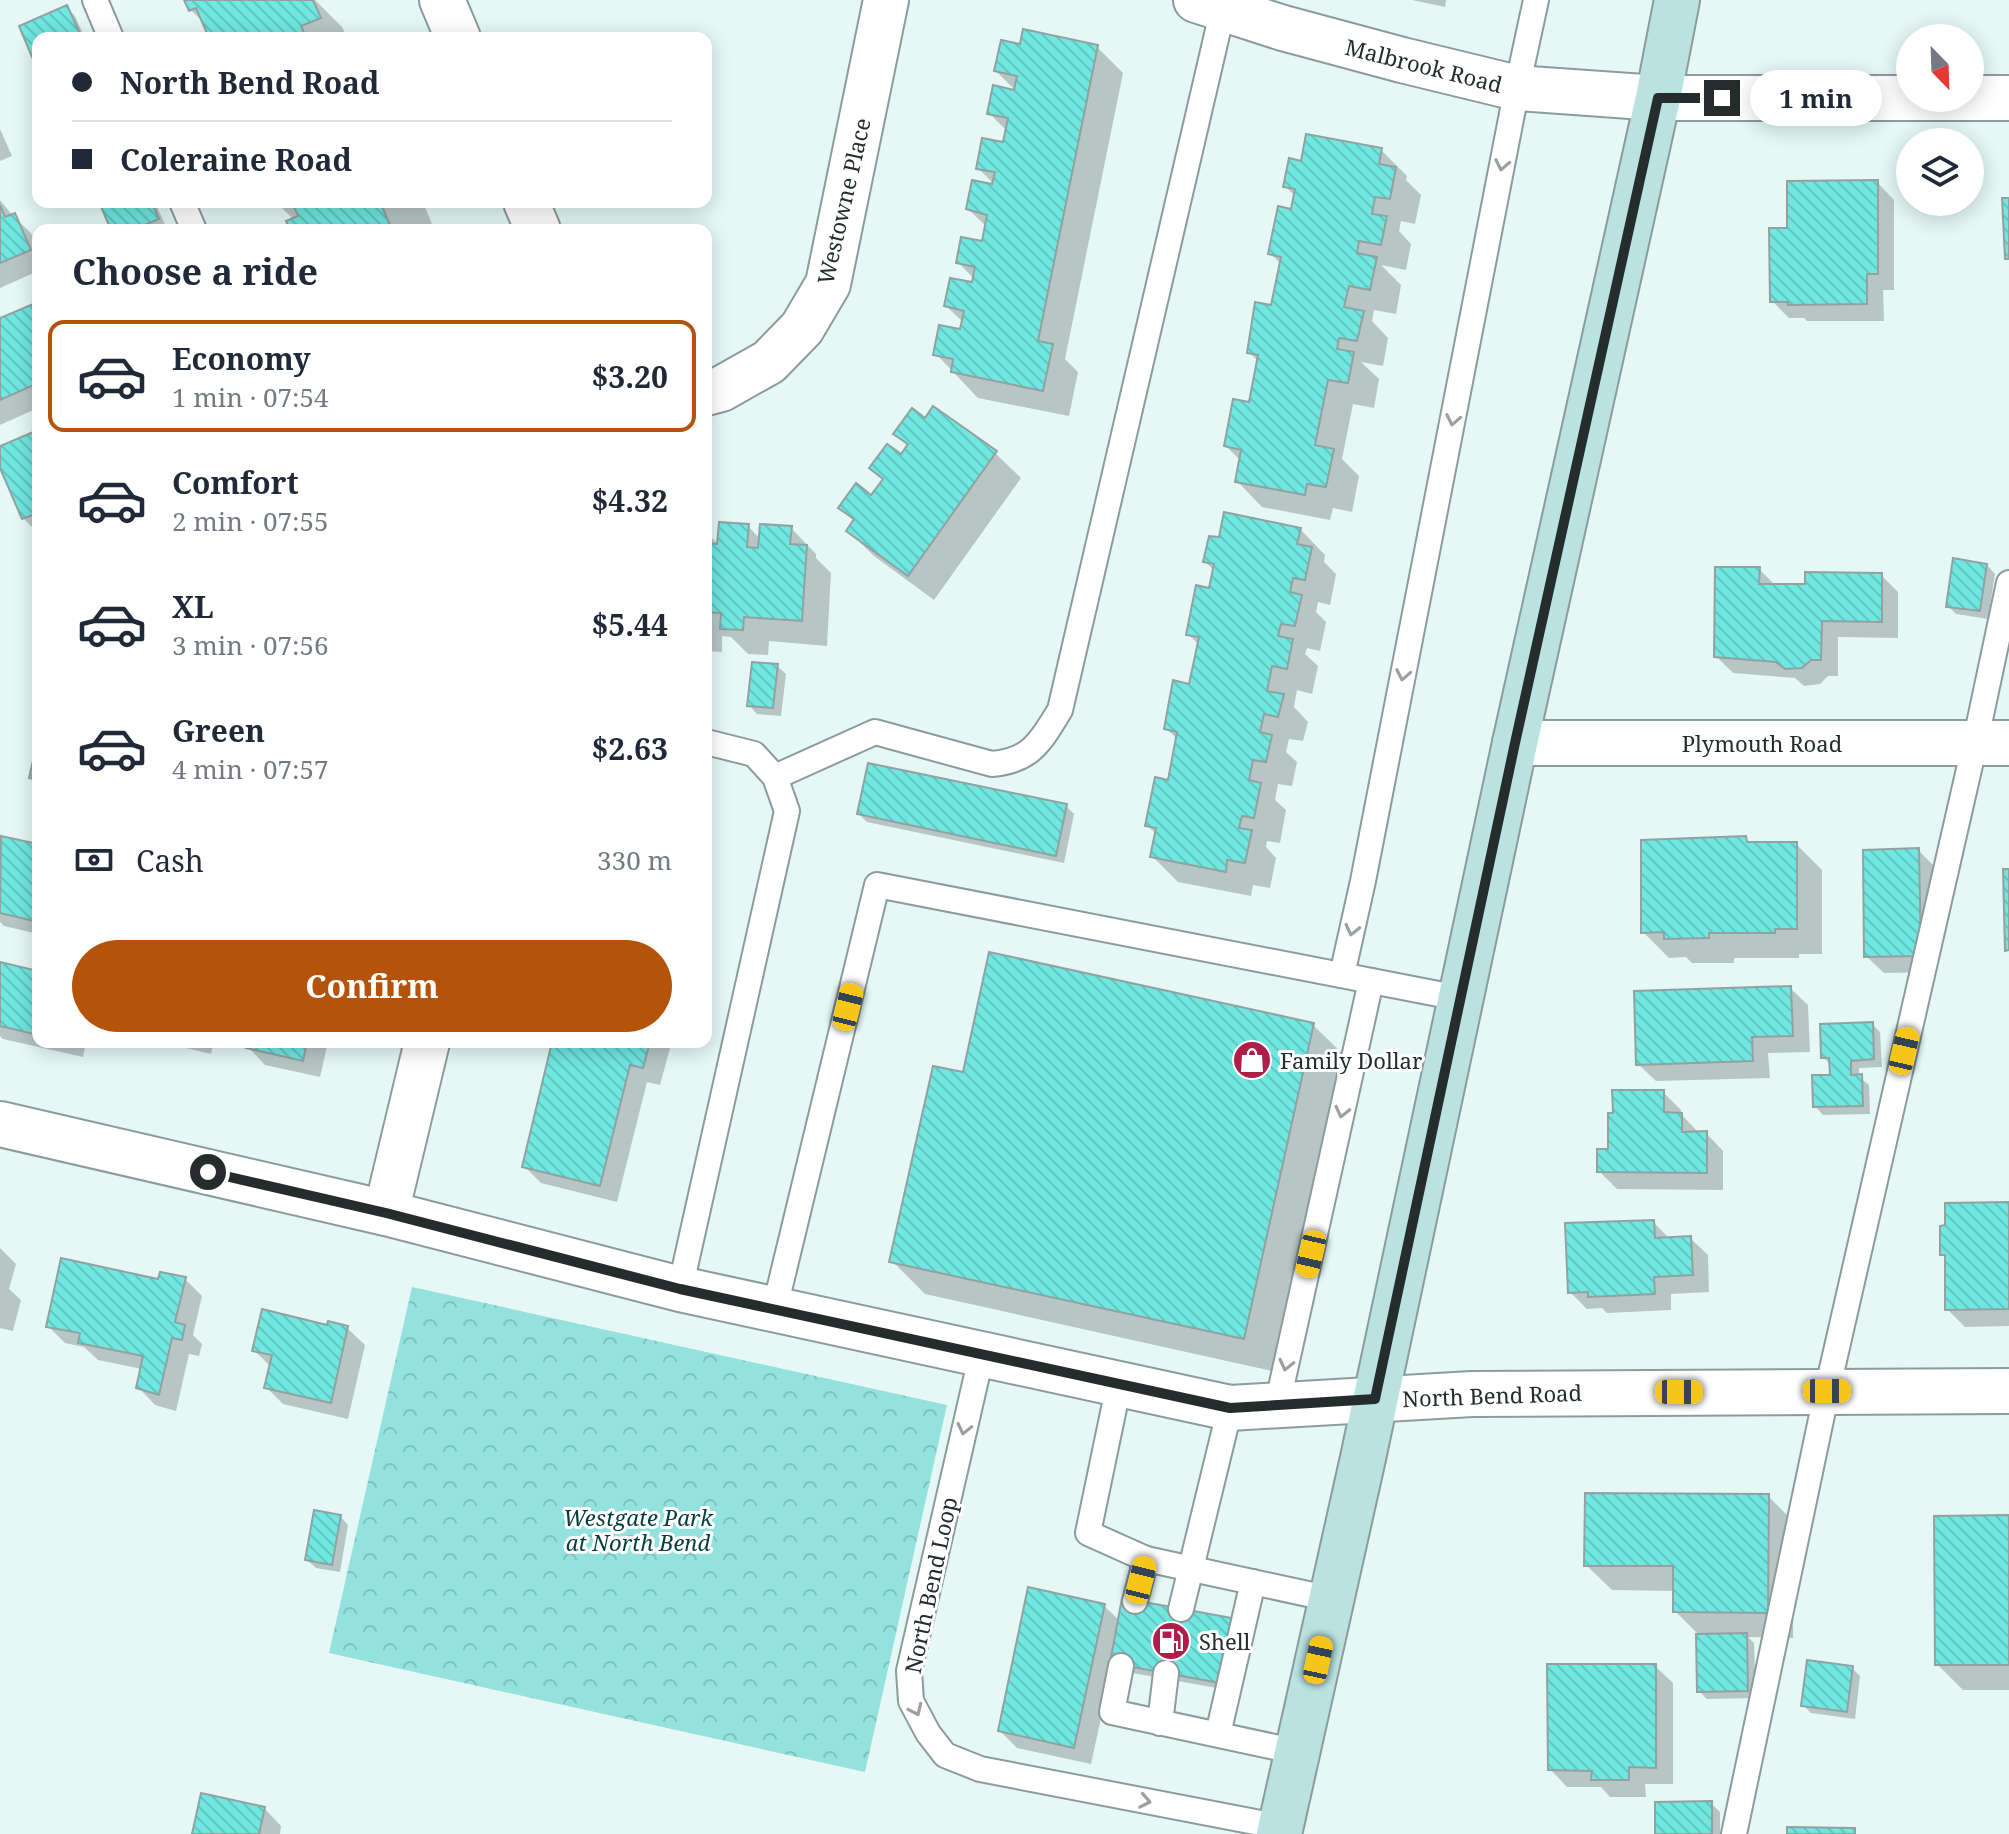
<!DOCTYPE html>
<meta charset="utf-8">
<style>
:root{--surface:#fff;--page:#f2f2f3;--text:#1f2937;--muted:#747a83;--line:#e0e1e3;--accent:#b45309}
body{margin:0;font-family:"Noto Serif",serif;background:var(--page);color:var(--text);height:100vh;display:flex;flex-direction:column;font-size:30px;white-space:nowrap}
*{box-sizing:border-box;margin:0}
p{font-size:26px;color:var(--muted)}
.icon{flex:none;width:44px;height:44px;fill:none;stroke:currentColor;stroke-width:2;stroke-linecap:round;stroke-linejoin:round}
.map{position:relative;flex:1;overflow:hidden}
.side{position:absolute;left:32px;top:224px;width:680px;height:824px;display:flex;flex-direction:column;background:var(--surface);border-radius:16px;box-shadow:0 4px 20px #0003}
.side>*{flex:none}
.guide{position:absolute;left:32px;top:32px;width:680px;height:176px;border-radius:16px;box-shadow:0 4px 20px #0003;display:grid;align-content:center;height:176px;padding:0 40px;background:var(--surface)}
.needle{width:52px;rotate:157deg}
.controls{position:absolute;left:1896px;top:24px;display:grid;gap:16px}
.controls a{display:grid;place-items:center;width:88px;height:88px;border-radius:50%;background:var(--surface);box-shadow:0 4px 20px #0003;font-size:40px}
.end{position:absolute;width:36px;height:36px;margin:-18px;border:10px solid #252c2c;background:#fff;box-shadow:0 0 0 4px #fff}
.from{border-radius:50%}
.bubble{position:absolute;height:56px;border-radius:28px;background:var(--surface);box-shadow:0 4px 20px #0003;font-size:26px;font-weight:700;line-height:56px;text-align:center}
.car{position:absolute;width:24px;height:48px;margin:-24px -12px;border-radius:10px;box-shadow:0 0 6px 2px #0007;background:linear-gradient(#f5c518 24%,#345 0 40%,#f5c518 0 76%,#345 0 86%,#f5c518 0)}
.guide b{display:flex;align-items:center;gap:28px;height:76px;font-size:30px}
.guide b+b{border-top:2px solid var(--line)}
.guide i{width:20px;height:20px;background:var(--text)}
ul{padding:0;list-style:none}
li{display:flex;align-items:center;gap:24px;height:112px;margin:0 16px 12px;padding:0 24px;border:4px solid transparent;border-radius:16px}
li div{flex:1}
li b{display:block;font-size:30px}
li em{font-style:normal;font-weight:700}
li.on{border-color:var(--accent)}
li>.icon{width:72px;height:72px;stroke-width:1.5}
h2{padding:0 40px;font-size:36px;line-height:96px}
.pay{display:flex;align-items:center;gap:20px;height:88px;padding:0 40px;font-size:30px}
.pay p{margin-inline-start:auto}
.primary-button{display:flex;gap:16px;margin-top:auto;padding:16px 40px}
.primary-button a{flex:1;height:92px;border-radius:48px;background:var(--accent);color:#fff;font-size:32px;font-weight:700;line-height:92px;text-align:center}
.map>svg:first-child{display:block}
.forest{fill:url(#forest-crowns)}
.shadow{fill:#0003}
.building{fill:url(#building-back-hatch);stroke:#91a2a1;stroke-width:2}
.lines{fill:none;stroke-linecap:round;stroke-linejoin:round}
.lane-casing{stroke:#8b9c9b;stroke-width:28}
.street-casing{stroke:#8b9c9b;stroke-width:48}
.secondary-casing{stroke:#8b9c9b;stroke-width:48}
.lane{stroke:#fff;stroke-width:24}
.street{stroke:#fff;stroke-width:44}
.secondary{stroke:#bae2e0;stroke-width:44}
.oneway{stroke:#9da0a0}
.route{stroke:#252c2c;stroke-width:10}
.labels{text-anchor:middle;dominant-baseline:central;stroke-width:6;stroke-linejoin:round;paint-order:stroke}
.street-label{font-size:22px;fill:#252c2c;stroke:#fff}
.poi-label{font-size:22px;fill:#252c2c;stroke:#fff;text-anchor:start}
.park-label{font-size:22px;font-style:italic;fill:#023e3b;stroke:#fff}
</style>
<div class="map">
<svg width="2009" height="1834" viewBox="0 0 2009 1834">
<defs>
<pattern id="forest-crowns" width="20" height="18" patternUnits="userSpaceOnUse" patternTransform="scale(2)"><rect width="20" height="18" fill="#94e2dd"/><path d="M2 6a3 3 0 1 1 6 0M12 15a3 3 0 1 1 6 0" fill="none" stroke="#7fc2be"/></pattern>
<pattern id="building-back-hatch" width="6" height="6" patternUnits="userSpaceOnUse" patternTransform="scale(2)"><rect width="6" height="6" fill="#70e7e1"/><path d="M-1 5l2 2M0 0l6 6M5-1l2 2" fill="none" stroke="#61c6c1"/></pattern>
</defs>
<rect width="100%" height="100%" fill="#e5f8f6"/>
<path class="forest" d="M412,1287l535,118 -82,367 -536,-119z"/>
<g class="shadow">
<path d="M186,0h129l27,27 5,11h-136l-7,-15 -13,-13z"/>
<path d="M1412,0h34l-1,7z"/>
<path d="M67,8l8,8 10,22h-47v27l-16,-38z"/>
<path d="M1022,46l75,1 26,26 -58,286 13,13 -9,44 -91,-18 -42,-44 26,-22 2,-9 -18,-17 27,-21 1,-6 -16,-17 26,-19 3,-16 -19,-18 29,-22 -19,-19 27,-24 2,-13 -18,-18 29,-20 -22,-22z"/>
<path d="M0,129l12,27 -12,5z"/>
<path d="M1381,150l26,26 -1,4 15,15 -6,29 -14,-3 -2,10 12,13 -5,26 -25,-5 20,20 -5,29 -22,-4 -2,11 16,17 -5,28 -22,-4 18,17 -5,29 -21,-4 -11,55 17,17 -7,36 -19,-4 -3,12 -68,-13 -25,-26 4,-20 -15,-15 25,-41 8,-43 -10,-10 24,-45 9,-42 -12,-12 23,-42 3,-14 -11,-11 17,-23z"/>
<path d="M1877,182l17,18v90h-11l1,31h-77l-3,-3h-15l-17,-17 17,-71z"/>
<path d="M0,200l13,16 18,17 7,14v24l-38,17z"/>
<path d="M101,202h54l11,25 -7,3h-46z"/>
<path d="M276,202h147l11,27 -142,1 2,-10z"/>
<path d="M38,303v105l-38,17v-105z"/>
<path d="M926,420l69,33 26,25 -87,122 -60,-44 -26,-25 7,-9 -14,-14 31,-10 12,-17 -13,-13 30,-11 7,-10 -12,-13z"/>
<path d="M38,432v101l-15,-15 -23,-56v-14z"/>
<path d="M748,526l13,14 30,-12 25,26v4l15,15 -4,73 -58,-5 -1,14 -20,-1 -17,-17 -9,-1v16l-16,-1v-119l13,13z"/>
<path d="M1300,529l25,26 -1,7 12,12 -6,31 -12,-3 -2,10 10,10 -6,29 -13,-3 -2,6 13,12 -6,28 -15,-4 -3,17 14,15 -5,19 -14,-2 -3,13 11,10 -5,24 -14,-2 -3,16 11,10 -6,33 -13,-2 -1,6 10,11 -6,30 -17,-3 -2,11 -73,-14 -26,-26 5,-21 -10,-10 22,-43 9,-42 -12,-12 25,-42 8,-41 -11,-11 22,-44 5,-19 -10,-9z"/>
<path d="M1987,565l8,9 -7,45 -32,-5 -8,-8z"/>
<path d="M1759,569l17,17h31l74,-11 17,17v46l-60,-1v39h-10l-8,8 -16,2 -9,-8 -62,-5 -17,-17z"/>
<path d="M777,666l9,8 -5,42 -24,-2 -8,-9z"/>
<path d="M706,788l5,5 -5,22z"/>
<path d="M1066,806l8,8 -10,49 -197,-41 -8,-8z"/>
<path d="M3,838l35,8v88l-34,-8 -4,-4v-72z"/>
<path d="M1745,838l7,6h44l26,26v84h-23v4h-65v5h-42l-6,-6 -17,1 -26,-26z"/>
<path d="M1918,850l18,18 1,104 -53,1 -18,-17z"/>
<path d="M0,964l38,9v69h48l-3,15 -80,-18 -3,-3z"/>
<path d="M1790,988l18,17 2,47 -42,1 2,25 -114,3 -18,-17z"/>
<path d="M1872,1024l8,8 2,35 -23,1v9l10,8 1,29 -47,1 -8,-9 17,-29v-11l-9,-9z"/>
<path d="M1313,1025l34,33 -70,314 -352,-78 -33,-33 73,-187z"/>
<path d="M162,1042h52l-3,12z"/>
<path d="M249,1042h79l-8,35 -55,-12 -17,-18z"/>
<path d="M555,1042h109l6,6 -10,37 -13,-3 -30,120 -76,-19 -17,-17z"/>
<path d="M1663,1092l18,18v4l17,18 8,1 17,18v39l-106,-1 -18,-18z"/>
<path d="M2009,1204v122l-44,1 -18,-18v-50l-5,-5 5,-27z"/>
<path d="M1653,1222l17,17 20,-1 18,17 1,37 -38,2v16l-64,3 -5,-5 -15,1 -17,-17z"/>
<path d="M0,1248l16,16 -7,25 12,11 -8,31 -13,-3z"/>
<path d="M185,1279l17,17 -9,39 9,9 -3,12 -10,-2 -13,57 -21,-6 -17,-18 4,-18 -44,-9 -14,-13 -19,-4 -17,-17 111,-45z"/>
<path d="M328,1327l19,1 18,17 -17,74 -65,-15 -17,-17 5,-20 -17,-17z"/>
<path d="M1768,1496l26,26 -1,116 -45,-1 6,6 2,55 -49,1 -8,-8 -1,-57 -23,-23v-20l-63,-1 -26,-25z"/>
<path d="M340,1516l8,9 -8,47 -24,-4 -9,-8z"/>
<path d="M2009,1517v173h-46l-26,-26z"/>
<path d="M1104,1606l16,15 111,-2 8,9 -11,62 -107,-19 -8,-8 -22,101 -74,-16 -17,-17z"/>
<path d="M1655,1666l18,17v101h-28l1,13h-36l-9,-10h-34l-17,-18z"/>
<path d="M1852,1668l8,8 -5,43 -44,-6 -8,-8z"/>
<path d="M1711,1803l9,9v22h-63z"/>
<path d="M264,1808l17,18 -1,8h-86z"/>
</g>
<g class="building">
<path d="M184,0h129l8,18 -20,8 5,12h-97l-13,-30 -7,3z"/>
<path d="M67,5l15,33h-44v33l-19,-45z"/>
<path d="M1023,29l75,16 -60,296 15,3 -10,47 -92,-19 2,-13 -20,-4 6,-30 21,4 4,-18 -20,-5 6,-28 22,4 3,-15 -19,-4 5,-26 21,4 5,-26 -21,-6 6,-29 20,4 3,-12 -19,-3 6,-31 21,4 5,-24 -21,-4 6,-29 21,5 3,-14 -23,-5 7,-31 19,4z"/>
<path d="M1306,134l76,14 -3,16 17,3 -6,32 -15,-2 -3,17 15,2 -6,29 -22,-4 -2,12 20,4 -7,33 -21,-4 -5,21 20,4 -7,30 -18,-3 -2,11 17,3 -6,31 -20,-3 -13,65 19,4 -8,38 -19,-3 -2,11 -70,-13 6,-32 -17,-4 9,-47 16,3 9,-47 -11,-2 8,-51 16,3 10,-48 -13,-3 10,-48 13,3 4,-20 -12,-2 6,-29 12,3z"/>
<path d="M1878,180v94h-11v30l-79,1v-3h-18l-1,-74h18v-47z"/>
<path d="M2002,198h7v61h-4z"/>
<path d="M99,202h53l7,17 -27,11h-21z"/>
<path d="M292,202h95l-6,2 11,26h-102l-4,-9 12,-5z"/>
<path d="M0,205l5,12 10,-4 16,37 -31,13z"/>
<path d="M38,302v81l-38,17v-82z"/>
<path d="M933,406l64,45 -89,125 -62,-45 8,-12 -16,-11 18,-25 15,12 12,-16 -14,-11 18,-24 14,10 7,-10 -15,-10 19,-26 13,10z"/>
<path d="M38,430v83l-16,6 -22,-51v-22z"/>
<path d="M1224,512l77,16 -4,16 15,3 -7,33 -12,-2 -3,14 12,3 -7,31 -14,-2 -3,12 15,3 -6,30 -15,-3 -5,25 17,3 -6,23 -14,-3 -4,18 12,3 -6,27 -13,-2 -4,20 12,3 -7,35 -12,-2 -3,12 13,2 -7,33 -18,-3 -1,12 -76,-15 6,-29 -11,-2 10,-49 13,3 9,-48 -13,-3 9,-49 16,4 10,-47 -13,-2 10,-50 13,3 5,-24 -11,-2 6,-26 10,1z"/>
<path d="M719,522l30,2 -2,23 11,1 2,-24 32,2 -2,18 17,1 -5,76 -58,-4 -1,13 -23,-1 1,-16 -15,-1v-69l11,1z"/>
<path d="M1953,558l34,6 -7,47 -34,-4z"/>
<path d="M1715,567h45l-1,17h46v-12l77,1v49l-60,-1 -1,39h-10l-9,8 -17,1 -9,-7 -62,-5z"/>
<path d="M752,662l26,2 -5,44 -26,-2z"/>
<path d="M38,739v41l-9,-2z"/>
<path d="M868,763l199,41 -11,52 -199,-42z"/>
<path d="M1,836l37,8v78l-38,-9z"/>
<path d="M1746,836l1,6h50v87h-22v4h-66v5l-45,1v-7l-23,1v-93z"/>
<path d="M1919,848l2,108 -57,1 -1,-107z"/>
<path d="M2003,869h6v81l-4,1z"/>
<path d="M989,952l325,71 -70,316 -355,-77 44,-196 30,6z"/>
<path d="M0,962l38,9v64l-38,-9z"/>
<path d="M1791,986l2,50 -41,1 1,24 -117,4 -2,-74z"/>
<path d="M1873,1022l1,37 -23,2v14l11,-1 1,32 -50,1 -1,-32h18l-1,-17h-8l-1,-34z"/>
<path d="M247,1042h60l-4,19 -57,-13z"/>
<path d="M552,1042h98l-7,26 -13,-3 -30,121 -78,-19z"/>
<path d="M1612,1090h52v22l18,1v19l25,-1v42l-110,-1v-23h11v-36h5z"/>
<path d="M2009,1202v107l-64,1v-55h-5v-29l5,-1v-22z"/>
<path d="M1654,1220l1,18 36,-2 2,39 -39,2 1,17 -67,3v-5l-20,1 -3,-70z"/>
<path d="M61,1258l97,21 2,-7 26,5 -11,45 10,3 -3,15 -10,-2 -13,57 -23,-7 7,-32 -65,-13 2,-10 -34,-6z"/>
<path d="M262,1309l65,16 1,-4 20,5 -17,77 -67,-15 8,-33 -20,-4z"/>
<path d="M1585,1493l184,1 -1,119 -95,-1v-46h-89z"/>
<path d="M314,1510l27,5 -9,50 -27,-5z"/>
<path d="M2009,1515v150h-74l-1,-149z"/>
<path d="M1028,1587l77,17 -31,144 -76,-17z"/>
<path d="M1122,1598l110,20 -12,65 -110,-20z"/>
<path d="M1747,1633l1,58 -51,1 -1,-58z"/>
<path d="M1807,1660l46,6 -6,46 -46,-6z"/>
<path d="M1547,1664h109v104l-27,-1v13h-38l1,-9 -44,-1z"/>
<path d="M201,1793l64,14 -6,27h-67z"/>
<path d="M1712,1801v33h-57v-32z"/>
<path d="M1787,1827l68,1v6h-68z"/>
</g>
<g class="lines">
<defs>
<g id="lane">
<path d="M95,0l16,38"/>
<path d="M182,202l12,28"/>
<path d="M775,777l100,-45 117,32c39,-3 49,-23 68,-54l165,-710"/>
<path d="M1342,975l21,-94 154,-793 19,-88"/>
<path d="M680,1289l107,-478 -12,-34 -21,-23 -48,-12"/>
<path d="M774,1311l103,-426 582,113"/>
<path d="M982,1353l-73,318 2,30 17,32 17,22 35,14 301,58"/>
<path d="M1119,1384l-31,149 58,26"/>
<path d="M1277,1406l94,-425"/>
<path d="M1135,1601l11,-42 185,40"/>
<path d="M1181,1609l49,-201"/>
<path d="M1121,1666l-9,46 186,40"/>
<path d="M1160,1723l6,-50"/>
<path d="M1218,1734l35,-152"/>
<path d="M1734,1834l93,-443 148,-648 34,-160"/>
</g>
<g id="street">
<path d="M442,0l16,38"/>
<path d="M1196,0l87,28 119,32 115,28 141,10h351"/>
<path d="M526,202l12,28"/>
<path d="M706,393l15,-4 48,-27 33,-34 26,-44 58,-284"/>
<path d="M1515,743h494"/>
<path d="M0,1124l386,89 294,76 550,119 242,-14 537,-3"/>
<path d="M386,1213l41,-171"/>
</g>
<path id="secondary" d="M1279,1834l84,-376 152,-715 143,-645 19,-98"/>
</defs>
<use href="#lane" class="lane-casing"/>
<use href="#street" class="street-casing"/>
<use href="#secondary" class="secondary-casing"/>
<use href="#lane" class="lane"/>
<use href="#street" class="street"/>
<use href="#secondary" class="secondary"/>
</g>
<defs><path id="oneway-chevron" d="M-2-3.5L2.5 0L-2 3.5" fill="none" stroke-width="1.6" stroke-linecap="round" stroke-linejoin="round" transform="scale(2)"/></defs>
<g class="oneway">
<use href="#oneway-chevron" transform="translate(1502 165) rotate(101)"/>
<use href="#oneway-chevron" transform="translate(1453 420) rotate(101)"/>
<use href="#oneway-chevron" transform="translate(1403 675) rotate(101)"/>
<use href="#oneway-chevron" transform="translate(1352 930) rotate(103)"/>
<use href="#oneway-chevron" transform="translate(1342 1112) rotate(103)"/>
<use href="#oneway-chevron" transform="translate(1286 1365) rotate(103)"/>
<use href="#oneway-chevron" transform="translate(964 1429) rotate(103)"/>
<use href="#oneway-chevron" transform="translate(916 1710) rotate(65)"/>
<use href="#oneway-chevron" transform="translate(1145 1801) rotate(11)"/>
</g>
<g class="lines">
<path class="route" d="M208,1172l178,41 294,76 550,119 145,-9 140,-656 143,-645h64"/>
</g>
<defs>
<symbol id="shop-disc" viewBox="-11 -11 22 22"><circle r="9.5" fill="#af1d49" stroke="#fff"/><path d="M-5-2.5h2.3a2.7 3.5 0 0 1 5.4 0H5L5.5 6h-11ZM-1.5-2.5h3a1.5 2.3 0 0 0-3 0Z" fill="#fff"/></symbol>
<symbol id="fuel-disc" viewBox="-11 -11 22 22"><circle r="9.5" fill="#af1d49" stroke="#fff"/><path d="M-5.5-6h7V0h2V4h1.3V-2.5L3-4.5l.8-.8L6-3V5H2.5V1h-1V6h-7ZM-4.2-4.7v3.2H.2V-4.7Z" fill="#fff"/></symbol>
</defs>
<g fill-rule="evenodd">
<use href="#shop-disc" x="1230" y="1038" width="44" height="44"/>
<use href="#fuel-disc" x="1149" y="1619" width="44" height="44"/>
</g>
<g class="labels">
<g class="street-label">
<text transform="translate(1424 65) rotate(14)">Malbrook Road</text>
<text transform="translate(843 201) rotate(-77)">Westowne Place</text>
<text x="1762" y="743">Plymouth Road</text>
<text transform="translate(1492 1395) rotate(-2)">North Bend Road</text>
<text transform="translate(930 1585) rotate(-78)">North Bend Loop</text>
</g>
<g class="poi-label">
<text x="1280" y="1060">Family Dollar</text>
<text x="1199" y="1641">Shell</text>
</g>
<g class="park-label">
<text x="638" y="1517">Westgate Park<tspan x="638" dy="25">at North Bend</tspan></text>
</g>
</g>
</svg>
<div class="controls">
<a><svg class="needle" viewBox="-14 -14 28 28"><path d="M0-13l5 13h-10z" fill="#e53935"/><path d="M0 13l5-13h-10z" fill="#747a83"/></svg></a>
<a><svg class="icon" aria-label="layers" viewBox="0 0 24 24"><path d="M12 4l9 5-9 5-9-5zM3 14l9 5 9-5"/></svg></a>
</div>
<i class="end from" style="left:208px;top:1172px"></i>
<i class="end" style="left:1722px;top:98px"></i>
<div class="bubble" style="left:1750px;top:70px;width:132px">1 min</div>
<i class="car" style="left:848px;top:1007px;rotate:14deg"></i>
<i class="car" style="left:1904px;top:1051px;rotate:13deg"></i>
<i class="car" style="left:1311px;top:1254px;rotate:193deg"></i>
<i class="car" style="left:1827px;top:1391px;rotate:90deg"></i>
<i class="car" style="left:1679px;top:1392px;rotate:90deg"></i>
<i class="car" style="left:1141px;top:1580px;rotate:14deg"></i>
<i class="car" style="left:1318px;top:1660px;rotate:12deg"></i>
<div class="guide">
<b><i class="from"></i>North Bend Road</b>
<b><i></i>Coleraine Road</b>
</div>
<section class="side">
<h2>Choose a ride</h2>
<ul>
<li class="on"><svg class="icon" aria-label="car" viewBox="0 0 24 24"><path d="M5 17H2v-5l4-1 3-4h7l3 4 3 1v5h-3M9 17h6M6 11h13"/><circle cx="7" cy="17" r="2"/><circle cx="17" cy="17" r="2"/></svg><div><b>Economy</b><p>1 min · 07:54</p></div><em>$3.20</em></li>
<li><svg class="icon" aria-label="car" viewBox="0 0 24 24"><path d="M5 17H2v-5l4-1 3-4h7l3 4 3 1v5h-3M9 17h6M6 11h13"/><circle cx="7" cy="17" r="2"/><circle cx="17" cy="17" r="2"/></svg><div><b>Comfort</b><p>2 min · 07:55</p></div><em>$4.32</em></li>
<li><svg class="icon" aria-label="car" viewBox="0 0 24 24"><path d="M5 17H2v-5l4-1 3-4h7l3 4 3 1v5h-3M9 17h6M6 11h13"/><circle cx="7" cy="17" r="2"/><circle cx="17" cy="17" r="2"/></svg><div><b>XL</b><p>3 min · 07:56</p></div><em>$5.44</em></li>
<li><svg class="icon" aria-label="car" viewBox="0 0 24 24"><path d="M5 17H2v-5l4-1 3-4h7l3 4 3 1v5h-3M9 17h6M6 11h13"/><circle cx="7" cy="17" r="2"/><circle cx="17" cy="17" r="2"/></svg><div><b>Green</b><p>4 min · 07:57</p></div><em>$2.63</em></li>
</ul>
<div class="pay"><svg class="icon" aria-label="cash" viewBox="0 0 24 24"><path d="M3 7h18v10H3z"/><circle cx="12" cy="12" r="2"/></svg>Cash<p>330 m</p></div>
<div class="primary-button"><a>Confirm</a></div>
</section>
</div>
